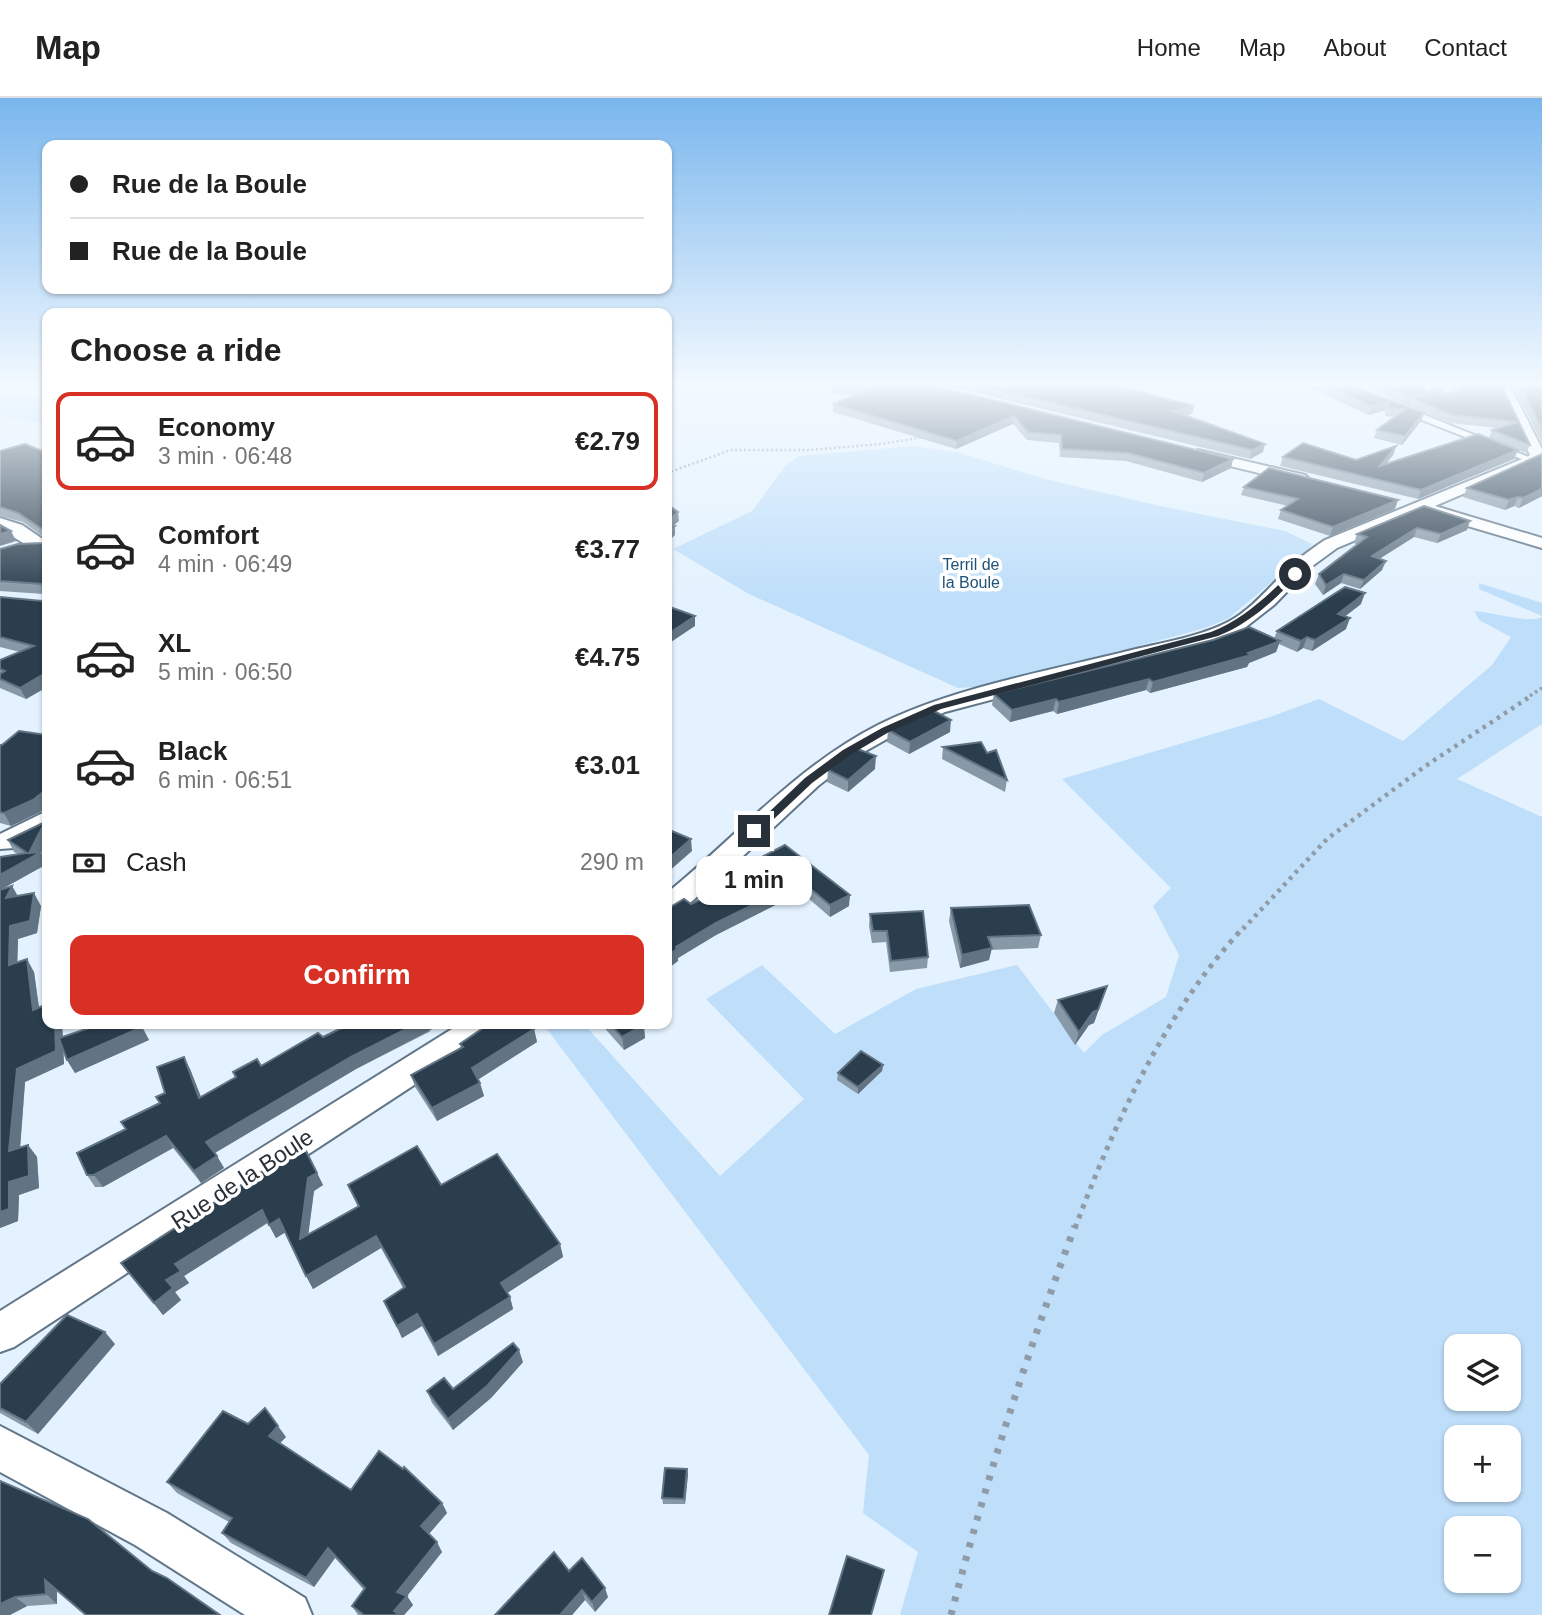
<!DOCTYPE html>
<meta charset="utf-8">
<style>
:root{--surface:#fff;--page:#f2f2f2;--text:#222;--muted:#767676;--line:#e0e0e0;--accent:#d93025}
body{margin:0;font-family:Arial,sans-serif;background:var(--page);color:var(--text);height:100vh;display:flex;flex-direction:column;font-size:26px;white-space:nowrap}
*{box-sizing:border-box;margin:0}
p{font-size:23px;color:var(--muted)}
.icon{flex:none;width:38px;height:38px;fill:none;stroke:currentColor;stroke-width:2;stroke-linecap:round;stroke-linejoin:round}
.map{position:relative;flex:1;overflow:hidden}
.details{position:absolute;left:42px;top:210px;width:630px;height:721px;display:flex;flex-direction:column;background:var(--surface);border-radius:14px;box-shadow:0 2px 5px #0004}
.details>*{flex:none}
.guide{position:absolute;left:42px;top:42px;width:630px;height:154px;border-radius:14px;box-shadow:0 2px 5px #0004;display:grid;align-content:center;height:154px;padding:0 28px;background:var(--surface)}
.tools{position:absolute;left:1444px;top:1236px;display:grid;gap:14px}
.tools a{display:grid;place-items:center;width:77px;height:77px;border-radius:14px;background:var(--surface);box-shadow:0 2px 5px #0004;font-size:35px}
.end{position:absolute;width:32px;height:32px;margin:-16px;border:9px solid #283139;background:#fff;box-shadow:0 0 0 4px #fff}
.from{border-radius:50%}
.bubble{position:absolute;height:49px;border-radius:14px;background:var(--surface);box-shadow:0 2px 5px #0004;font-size:23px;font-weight:700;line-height:49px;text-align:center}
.guide b{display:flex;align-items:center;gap:24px;height:66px;font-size:26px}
.guide b+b{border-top:2px solid var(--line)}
.guide i{width:18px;height:18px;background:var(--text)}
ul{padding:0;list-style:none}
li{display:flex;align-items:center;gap:21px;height:98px;margin:0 14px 10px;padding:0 14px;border:4px solid transparent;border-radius:14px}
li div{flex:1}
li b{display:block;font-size:26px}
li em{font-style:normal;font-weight:700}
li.current{border-color:var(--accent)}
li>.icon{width:63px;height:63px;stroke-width:1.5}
h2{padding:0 28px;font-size:32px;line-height:84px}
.pay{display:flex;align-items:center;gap:18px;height:77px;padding:0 28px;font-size:26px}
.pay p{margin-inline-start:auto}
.primary-button{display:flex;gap:14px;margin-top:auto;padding:14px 28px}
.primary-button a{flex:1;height:80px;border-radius:14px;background:var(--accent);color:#fff;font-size:28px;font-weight:700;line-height:80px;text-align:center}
header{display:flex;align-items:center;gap:42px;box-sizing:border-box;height:98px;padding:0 35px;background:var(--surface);border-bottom:2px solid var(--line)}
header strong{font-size:33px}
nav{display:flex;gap:38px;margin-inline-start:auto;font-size:24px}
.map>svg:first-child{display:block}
.green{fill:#bedefa;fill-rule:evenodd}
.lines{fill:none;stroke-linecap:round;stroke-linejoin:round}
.lane-casing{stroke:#617689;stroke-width:4}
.street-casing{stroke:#617689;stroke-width:4}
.path-far4{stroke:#8f9ba6;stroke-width:2.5;stroke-dasharray:2 2.5;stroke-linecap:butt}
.path-far3{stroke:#8f9ba6;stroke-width:3.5;stroke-dasharray:2.5 3.5;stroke-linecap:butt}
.path-far2{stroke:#8f9ba6;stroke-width:4.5;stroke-dasharray:3.5 5;stroke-linecap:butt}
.path-far1{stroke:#8f9ba6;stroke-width:5;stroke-dasharray:4.5 6;stroke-linecap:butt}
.path{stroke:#8f9ba6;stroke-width:7;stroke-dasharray:5 9;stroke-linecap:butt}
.lane{fill:#fff;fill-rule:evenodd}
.street{fill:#fff;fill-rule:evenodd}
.wall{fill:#8798a6}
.shaded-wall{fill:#627483}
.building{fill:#2b3e4e;stroke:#627483;stroke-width:2}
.route{fill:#283139}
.labels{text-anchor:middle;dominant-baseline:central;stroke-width:7;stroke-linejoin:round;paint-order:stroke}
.far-park-label{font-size:16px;fill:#205379;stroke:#fff}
.near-street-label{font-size:23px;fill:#283139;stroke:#fff}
</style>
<header>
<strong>Map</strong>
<nav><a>Home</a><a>Map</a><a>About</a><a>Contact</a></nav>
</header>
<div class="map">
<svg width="1542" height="1517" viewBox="0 0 1542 1517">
<rect width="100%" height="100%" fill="#e3f2fe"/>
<g class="green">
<path d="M0,296l47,6v24l-47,-9z"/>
<path d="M913,348l44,6 88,27 115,27 125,25 27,13 -7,10 -76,64 -24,10 -214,58 -33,2 -209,-94 -76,-45 79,-38 33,-45 14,-10z"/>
<path d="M1479,485l63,20v13l-63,-27z"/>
<path d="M1474,513c20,1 53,13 68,6v107l-85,55 85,38v798h-642l18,-63 -55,-39 6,-58 -326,-431h41l136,152 84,-77 -98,-100 56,-34 73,69 81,-45 101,-24 67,88 18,-18 64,-38 13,-42 -26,-49 18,-18 -109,-109 208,-62 49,-18 84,42 89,-76 19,-28 -32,-17zM1456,1248h52v52h-52zM1456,1339h52v52h-52zM1456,1430h52v52h-52z"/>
</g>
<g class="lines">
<defs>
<path id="lane" d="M1404,311h6l126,51 -7,2 -125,-49z"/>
<g id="street">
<path d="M1497,288h13l32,63v11l-107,46 107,32v10l-115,-34 -2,-3 -88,37 -26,19 -37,38 -32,25 -47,16 -250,66 -51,23 -39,22 -37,29 -91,85 -50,43 -10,2v-23c69,-56 130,-127 211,-168 75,-38 176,-55 258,-76 30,-7 65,-13 92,-27 28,-15 47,-43 71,-63 8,-7 17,-13 26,-19l202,-83 3,-2z"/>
<path d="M1198,352l107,25 3,3 -8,5 -107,-26 -2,-3z"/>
<path d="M0,420l22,7 25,17v8h-12l-35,-21z"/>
<path d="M47,713v18l-33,19 -14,1v-15z"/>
<path d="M460,926h40l-5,8 -481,315 -14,5v-41z"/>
<path d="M0,1328l167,87 138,85 7,17h-67l-110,-70 -135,-73z"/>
</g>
</defs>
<use href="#lane" class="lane-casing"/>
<use href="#street" class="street-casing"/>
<path class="path-far4" d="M667,375l64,-23h78l72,-6 43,-7"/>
<path class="path-far3" d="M1525,601l17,-11"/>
<path class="path-far2" d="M1243,831l84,-90 97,-72 104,-69"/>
<path class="path-far1" d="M1075,1130c40,-106 91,-218 169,-301"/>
<path class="path" d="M951,1517c34,-132 76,-261 124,-389"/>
<use href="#lane" class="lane"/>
<use href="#street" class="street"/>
</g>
<g class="wall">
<path d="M832,288h102l299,73 -2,9 -29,14 -76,-21 -66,-4 -1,-14 -32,-3 -14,-16 -57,25 -123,-37v-8l21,-9 -22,-1z"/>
<path d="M948,288h170l74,28 -7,2 78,36 -13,7z"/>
<path d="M1306,288h48l12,5 58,22 -3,8 -19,24 -28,-7 3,-8 18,-13 -10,-1v-6l-16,5z"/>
<path d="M1366,288h55l8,7 13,1 12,-2v-6h48l28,59 -4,8 -37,-15 3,-8 6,-2 -48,-5 -42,-17 1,-1h-3z"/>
<path d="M1513,288h29v57z"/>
<path d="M1396,348l-3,9 -7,9 132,-14 -4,9 -96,40 -138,-33 3,-9 73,3z"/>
<path d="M0,353l47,2v234l-21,12 -26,-11v-28l20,-8 -20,-5v-50l42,4 3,-3 -1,-4 -44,-3v-42l43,-6 1,-6 -21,-15 -23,-6z"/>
<path d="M1244,389l151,22 -65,27 -52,-17 3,-9 7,-4 -47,-11z"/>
<path d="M1467,390l75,8 -23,12 -5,-2 -9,4 -42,-13z"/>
<path d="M1424,408l43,24 -30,13 -23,-6 -35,22 3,11 -22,19 -19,-6 -18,12 -8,-11 4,-10 39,-29 -4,-2 3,-9z"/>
<path d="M1361,506l-16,12 1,13 -34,22 -9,-3 -6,4 -18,-8 -3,8 -27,11 -2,4 -97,26 -4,-3 -89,24 -4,-3 -43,11 -18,-17 2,-11 280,-55 3,-8z"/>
<path d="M888,632l62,2 -41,22 -22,-12z"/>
<path d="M47,637v71l-7,6 -29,14 -11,-3v-78z"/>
<path d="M943,649l44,6 20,27 -2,12 -63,-33z"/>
<path d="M875,671l-27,23 -21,-10 1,-12z"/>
<path d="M45,724l2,4v14l-6,13 6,11 -45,25 10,-3 6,10 23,10 -4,27 -19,6 -1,23 17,10 5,35 8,17h15l1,13 38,-13h40l8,16 -74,33 -8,-13 -4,-11 1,15 -39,18 -5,65 8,-2 9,12 2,31 -20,7 -1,26 -18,7v-371l18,-3 -4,-2 -6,-12z"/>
<path d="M785,747l64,61 -19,11 -29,-25 -85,43 -38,23v3l-11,8v-60l24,-5 64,-29 -2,-2 -1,-11z"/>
<path d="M951,810l90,27 -3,13 -47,2 -2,10 -29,8 -11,-47z"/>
<path d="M870,816l58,43 -1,11 -37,4 -4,-30 -14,1 -3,-17z"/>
<path d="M1107,888l-13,37 -5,2 -14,20 -21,-32 4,-13z"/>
<path d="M601,926h42l2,14 -21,12z"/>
<path d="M534,931l3,13 -59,37 6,17 -47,25 -22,-34 -4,-12 50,-27 -1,-4z"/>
<path d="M431,933l-75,38 -141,84 9,15 -23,15 -28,-35 -70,39h-8l-8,-12 38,-46 35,-26 5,-10 25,-24 11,28 34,-19 -2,-6 28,-6 62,-29z"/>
<path d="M883,967l-1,6 -24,23 -21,-14 1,-7z"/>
<path d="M317,1075l6,12 -9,6 -6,44 50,-28 -10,-22h93l119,59 3,13 -56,36 3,4 3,12 -75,47 -16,-30 -20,12 -18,-37 19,-13 -22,-40 -68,41 -28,-57 -9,6 -8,-15 -84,53 5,7 -14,9 6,8 -18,15 -42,-52z"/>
<path d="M115,1246l-77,90 -38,-21v-29z"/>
<path d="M523,1264l-32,36 -38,32 -21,-27 -5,-12 26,-2z"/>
<path d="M248,1326l38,13 -6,6 71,47 91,13 5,10 -18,21 13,18 -35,44 6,9 -9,10h-46l-6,-9 12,-16 -29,-32 -21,29 -83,-44 -9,-10 7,-11 -52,-29 -10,-11z"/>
<path d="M688,1376l-3,30h-22l-1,-6z"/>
<path d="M0,1383l57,109v14l-30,2 -17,9h-10z"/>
<path d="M569,1473l39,26 -13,15 -10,-12 -13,15h-77z"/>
</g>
<g class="shaded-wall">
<path d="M1429,295l-8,9 -10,-4 -2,7h-3l3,-8z"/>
<path d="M1388,304l-3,8 -16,5 2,-9z"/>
<path d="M1194,308l-2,8 -21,5 2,-8z"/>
<path d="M1424,315l-3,8 -19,24 3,-9z"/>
<path d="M1014,318l-1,8 -57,25 1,-8z"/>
<path d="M1265,346l-2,8 -13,7 2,-9z"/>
<path d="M1396,348l-3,9 -16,20 3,-9z"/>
<path d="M1518,352l-4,9 -96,40 3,-9z"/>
<path d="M1233,361l-2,9 -29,14 2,-9z"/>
<path d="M1542,391v7l-23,12 4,-10z"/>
<path d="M1518,399l-4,9 -9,4 4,-10z"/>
<path d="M1398,402l-3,9 -65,27 3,-9z"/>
<path d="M678,414l1,9 -12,10v-9z"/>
<path d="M1470,423l-3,9 -30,13 4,-9z"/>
<path d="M675,428v9l-8,8v-10z"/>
<path d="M1417,430l-3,9 -46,29 4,-10z"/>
<path d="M11,433l5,10 -16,5v-12z"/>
<path d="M1386,463l-4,9 -22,19 4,-9z"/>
<path d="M1344,476l-3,9 -18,12 3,-10z"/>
<path d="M1365,495l-4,11 -27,21 4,-11z"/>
<path d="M695,518v10l-27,18v-10z"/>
<path d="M1350,520l-4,11 -34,22 3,-11z"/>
<path d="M1307,539l-4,11 -6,4 4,-11z"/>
<path d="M1280,543l-4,11 -27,11 -2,4 -97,26 3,-11 95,-29z"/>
<path d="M47,574v15l-21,12 -6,-11z"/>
<path d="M1149,581l-3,11 -89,24 2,-12z"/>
<path d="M1056,601l-3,12 -43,11 2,-12z"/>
<path d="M951,622l-1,12 -41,22 1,-12z"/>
<path d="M876,658l-1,13 -27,23v-12z"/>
<path d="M47,691v17l-7,6 -29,14 -7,-13z"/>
<path d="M45,724l2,4v14l-6,13 6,11 -47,26v-15l29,-22z"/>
<path d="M691,741l1,12 -25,22v-13z"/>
<path d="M801,783v11l-85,43 -38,23v3l-11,8v-13l9,-9 40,-24z"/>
<path d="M12,788l7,13 -13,-1z"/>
<path d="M34,795l7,13 -4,27 -19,6 -1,39 -8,-13 1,-39z"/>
<path d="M850,797l-1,11 -19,11v-12z"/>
<path d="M992,850l-3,12 -29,8 2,-13z"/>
<path d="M27,861l7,13 7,51 -8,-13z"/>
<path d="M1107,888l-13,37 -5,2 -14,20 4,-13z"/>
<path d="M55,926h7l2,40 -39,18 -6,81 -10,-12 8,-82z"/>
<path d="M140,926l9,16 -74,33 -8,-13z"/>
<path d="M416,926h26l-86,45 -143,85 -7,-12 145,-85z"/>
<path d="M644,927l1,13 -21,12 -2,-13z"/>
<path d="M534,931l3,13 -61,39 -4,-13z"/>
<path d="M184,959l6,12 16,41 -7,-12z"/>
<path d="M883,967l-1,6 -24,23v-7z"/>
<path d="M480,985l4,13 -47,25 -5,-13z"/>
<path d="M166,1038l7,12 -70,39 -9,-12z"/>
<path d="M28,1047l9,12 2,31 -20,7 -1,26 -18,7v-16l9,-30z"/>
<path d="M217,1058l7,12 -23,15 -7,-12z"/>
<path d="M317,1075l6,12 -9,6 -8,61 -6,-13 8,-61z"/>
<path d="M262,1112l6,12 -84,54 5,7 -14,9 6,8 -18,15 -9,-12 21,-39z"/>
<path d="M279,1121l7,13 -10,6 -7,-13z"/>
<path d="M376,1138l5,12 -68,41 -7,-13z"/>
<path d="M560,1146l3,13 -59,38 -3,-12z"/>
<path d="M510,1199l3,12 -75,47 -4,-12z"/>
<path d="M417,1216l5,12 -20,12 -5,-12z"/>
<path d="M105,1234l10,12 -77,90 -12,-12z"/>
<path d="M519,1252l4,12 -32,36 -38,32 -5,-11z"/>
<path d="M278,1328l8,11 -9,9 -8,-10z"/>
<path d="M687,1371l1,5 -3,30 -1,-5z"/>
<path d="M442,1405l5,10 -20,23 -6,-10z"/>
<path d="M437,1444l5,10 -35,44 6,9 -9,10h-7l-3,-4 3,-19z"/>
<path d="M328,1450l7,10 -21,29 -8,-9z"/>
<path d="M45,1482l12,10v14l-11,-10z"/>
<path d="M605,1490l3,9 -13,15 -3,-10z"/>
<path d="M582,1492l3,10 -13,15h-12z"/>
<path d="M15,1499l12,9 -17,9h-10v-11z"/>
</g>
<g class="building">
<path d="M835,288h100l298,73 -29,14 -76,-20 -66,-4 -1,-14 -33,-3 -14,-16 -57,25 -124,-37 38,-15z"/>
<path d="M981,288h137l76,20 -21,5 92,33 -13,6z"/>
<path d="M1326,288h28l12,5 58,22 -19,23 -28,-6 28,-21 -17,-1v-6l-17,4z"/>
<path d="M1385,288h36l8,7 -20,4z"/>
<path d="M1437,288h3l4,4 -4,4 18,-2v-6h44l28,59 -38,-15 26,-8 -65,-7 -42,-17 13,-2z"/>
<path d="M1520,288h22v42z"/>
<path d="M1478,336l40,16 -97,40 -138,-33 20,-14 53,17 40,-14 -16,20z"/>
<path d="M25,346l22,9v219l-27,16 -20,-9v-5l5,-3 -5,-2v-9l34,-14 -34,-9v-40l42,4 3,-3 -3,-14 -42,-3v-32l18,-5 25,-1 2,-12 -27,-18 -18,-6v-56z"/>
<path d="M1542,356v35l-19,9 -5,-1 -9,3 -42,-12z"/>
<path d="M1269,370l129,32 -65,27 -52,-17 17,-11 -54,-12z"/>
<path d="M667,406l11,8 -11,10z"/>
<path d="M1424,408l46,15 -29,13 -24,-6 -45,28 14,5 -22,19 -20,-6 -18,11 -7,-11 48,-37 -10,-3z"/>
<path d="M0,427l11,6 -11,3z"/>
<path d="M667,427l8,1 -8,7z"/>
<path d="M1345,489l20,6 -27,21 12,4 -35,22 -8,-3 -6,4 -24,-10z"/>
<path d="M667,508l28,10 -27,18h-1z"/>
<path d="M1249,529l31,14 -32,12 3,2 -98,27 -4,-3 -90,23 -3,-3 -44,11 -18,-16 219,-54z"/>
<path d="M932,612l19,10 -41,22 -22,-12z"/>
<path d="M19,633l28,4v54l-14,11 -29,13 -4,-1v-67h2z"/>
<path d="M981,644l6,11 9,-3 11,30 -64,-33z"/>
<path d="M855,650l21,8 -28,24 -20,-10z"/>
<path d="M45,724l-16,31 12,-1 -41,23v-18l27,-4 -19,-13z"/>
<path d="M667,731l24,10 -24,21z"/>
<path d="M785,747l65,50 -20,10 -29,-24 -85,42 -40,24 1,2 -10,7v-47l17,-10 7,5 72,-33 -11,-9z"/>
<path d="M12,788l-6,12 28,-5 -4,28 -20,5 -1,39 18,-6 6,51 14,-6v20h8l1,27 -39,18 -8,82 19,-6 1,31 -20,6v27l-9,3v-322z"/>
<path d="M47,793v10l-4,-9z"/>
<path d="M1029,807l12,30 -53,2 4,11 -30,7 -11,-47z"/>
<path d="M923,813l5,46 -37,4 -4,-30h-14l-3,-17z"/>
<path d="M1107,888l-9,24 -5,2 -14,20 -21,-32z"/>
<path d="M101,926h39l2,3 -75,33 -8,-22z"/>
<path d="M350,926h66l-65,33 -145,85 11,14 -23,15 -28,-35 -72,39h-7l-10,-22 49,-24 -5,-7 39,-19 -4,-6 9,-4 -8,-26 27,-10 15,41 37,-21 -3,-5 24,-13 4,7 57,-33 5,4z"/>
<path d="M489,926h41l4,5 -62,39 8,15 -48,25 -21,-33 52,-28 -3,-3z"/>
<path d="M610,926h33l1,1 -22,12z"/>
<path d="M861,953l22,14 -25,22 -20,-14z"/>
<path d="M303,1047l14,28 -9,5 -8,61 59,-33 -11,-21 69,-39 24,39 56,-31 63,90 -59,39 9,14 -76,47 -17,-30 -20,12 -13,-25 21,-14 -29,-51 -70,40 -27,-57 -10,6 -7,-15 -87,54 6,7 -15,9 7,8 -19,15 -33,-40z"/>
<path d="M67,1217l38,17 -79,90 -26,-14v-24z"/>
<path d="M513,1245l6,7 -32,36 -39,33 -21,-28 17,-13 9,11z"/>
<path d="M265,1310l13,18 -9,10 82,54 28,-39 24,18 1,-2 38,36 -21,23 16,16 -40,50 10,4 -13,15 6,4h-36l-12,-9 13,-18 -37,-40 -22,30 -84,-45 10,-15 -65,-36 56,-71 25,13z"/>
<path d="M665,1370l22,1 -3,30 -22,-1z"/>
<path d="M0,1383l88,38 64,52 15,7 53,37h-134l-41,-35 1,14 -31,3 -15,7z"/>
<path d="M554,1454l15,19 13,-13 23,30 -13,14 -10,-12 -22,25h-65z"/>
<path d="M847,1458l37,14 -13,45h-42z"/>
</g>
<linearGradient id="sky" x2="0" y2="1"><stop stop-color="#79b6ed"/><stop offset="0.57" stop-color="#f2f9ff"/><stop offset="1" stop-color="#f2f9ff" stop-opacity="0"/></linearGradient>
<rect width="1542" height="501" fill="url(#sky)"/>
<path class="route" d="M1292,474l7,2c-24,26 -49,49 -81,62l-277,73 -52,23 -39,23 -38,28 -54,51 -9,-3 56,-53 38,-28 39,-22 52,-23 277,-73c33,-13 56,-36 81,-60z"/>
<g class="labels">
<g class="far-park-label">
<text x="971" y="466">Terril de<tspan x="971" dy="18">la Boule</tspan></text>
</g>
<g class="near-street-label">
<text transform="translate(242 1081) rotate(-33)">Rue de la Boule</text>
</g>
</g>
</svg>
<div class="tools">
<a><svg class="icon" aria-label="layers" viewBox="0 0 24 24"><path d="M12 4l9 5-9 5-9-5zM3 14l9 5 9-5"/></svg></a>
<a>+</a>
<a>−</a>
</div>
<i class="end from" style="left:1295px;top:476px"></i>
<i class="end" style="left:754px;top:733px"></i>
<div class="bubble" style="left:696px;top:758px;width:116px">1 min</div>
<div class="guide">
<b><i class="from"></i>Rue de la Boule</b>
<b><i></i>Rue de la Boule</b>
</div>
<section class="details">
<h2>Choose a ride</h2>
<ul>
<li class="current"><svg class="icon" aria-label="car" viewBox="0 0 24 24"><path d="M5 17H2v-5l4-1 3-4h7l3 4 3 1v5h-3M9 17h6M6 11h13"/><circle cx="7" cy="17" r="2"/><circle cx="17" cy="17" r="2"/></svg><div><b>Economy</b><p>3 min · 06:48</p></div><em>€2.79</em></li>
<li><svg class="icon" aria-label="car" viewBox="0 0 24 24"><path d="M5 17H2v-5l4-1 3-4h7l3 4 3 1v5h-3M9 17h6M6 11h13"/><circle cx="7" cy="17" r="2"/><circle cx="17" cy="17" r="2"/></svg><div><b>Comfort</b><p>4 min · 06:49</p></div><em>€3.77</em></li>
<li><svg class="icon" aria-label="car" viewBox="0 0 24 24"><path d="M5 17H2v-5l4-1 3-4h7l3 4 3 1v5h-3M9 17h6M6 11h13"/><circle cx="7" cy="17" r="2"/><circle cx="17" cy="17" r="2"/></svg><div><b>XL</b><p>5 min · 06:50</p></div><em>€4.75</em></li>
<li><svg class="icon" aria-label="car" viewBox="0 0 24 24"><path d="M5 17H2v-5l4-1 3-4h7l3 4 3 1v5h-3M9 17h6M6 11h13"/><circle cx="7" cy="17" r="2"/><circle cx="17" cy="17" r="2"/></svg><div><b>Black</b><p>6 min · 06:51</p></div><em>€3.01</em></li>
</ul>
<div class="pay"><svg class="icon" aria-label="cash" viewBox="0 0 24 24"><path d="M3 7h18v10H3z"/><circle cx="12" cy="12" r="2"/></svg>Cash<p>290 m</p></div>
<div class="primary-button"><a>Confirm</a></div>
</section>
</div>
